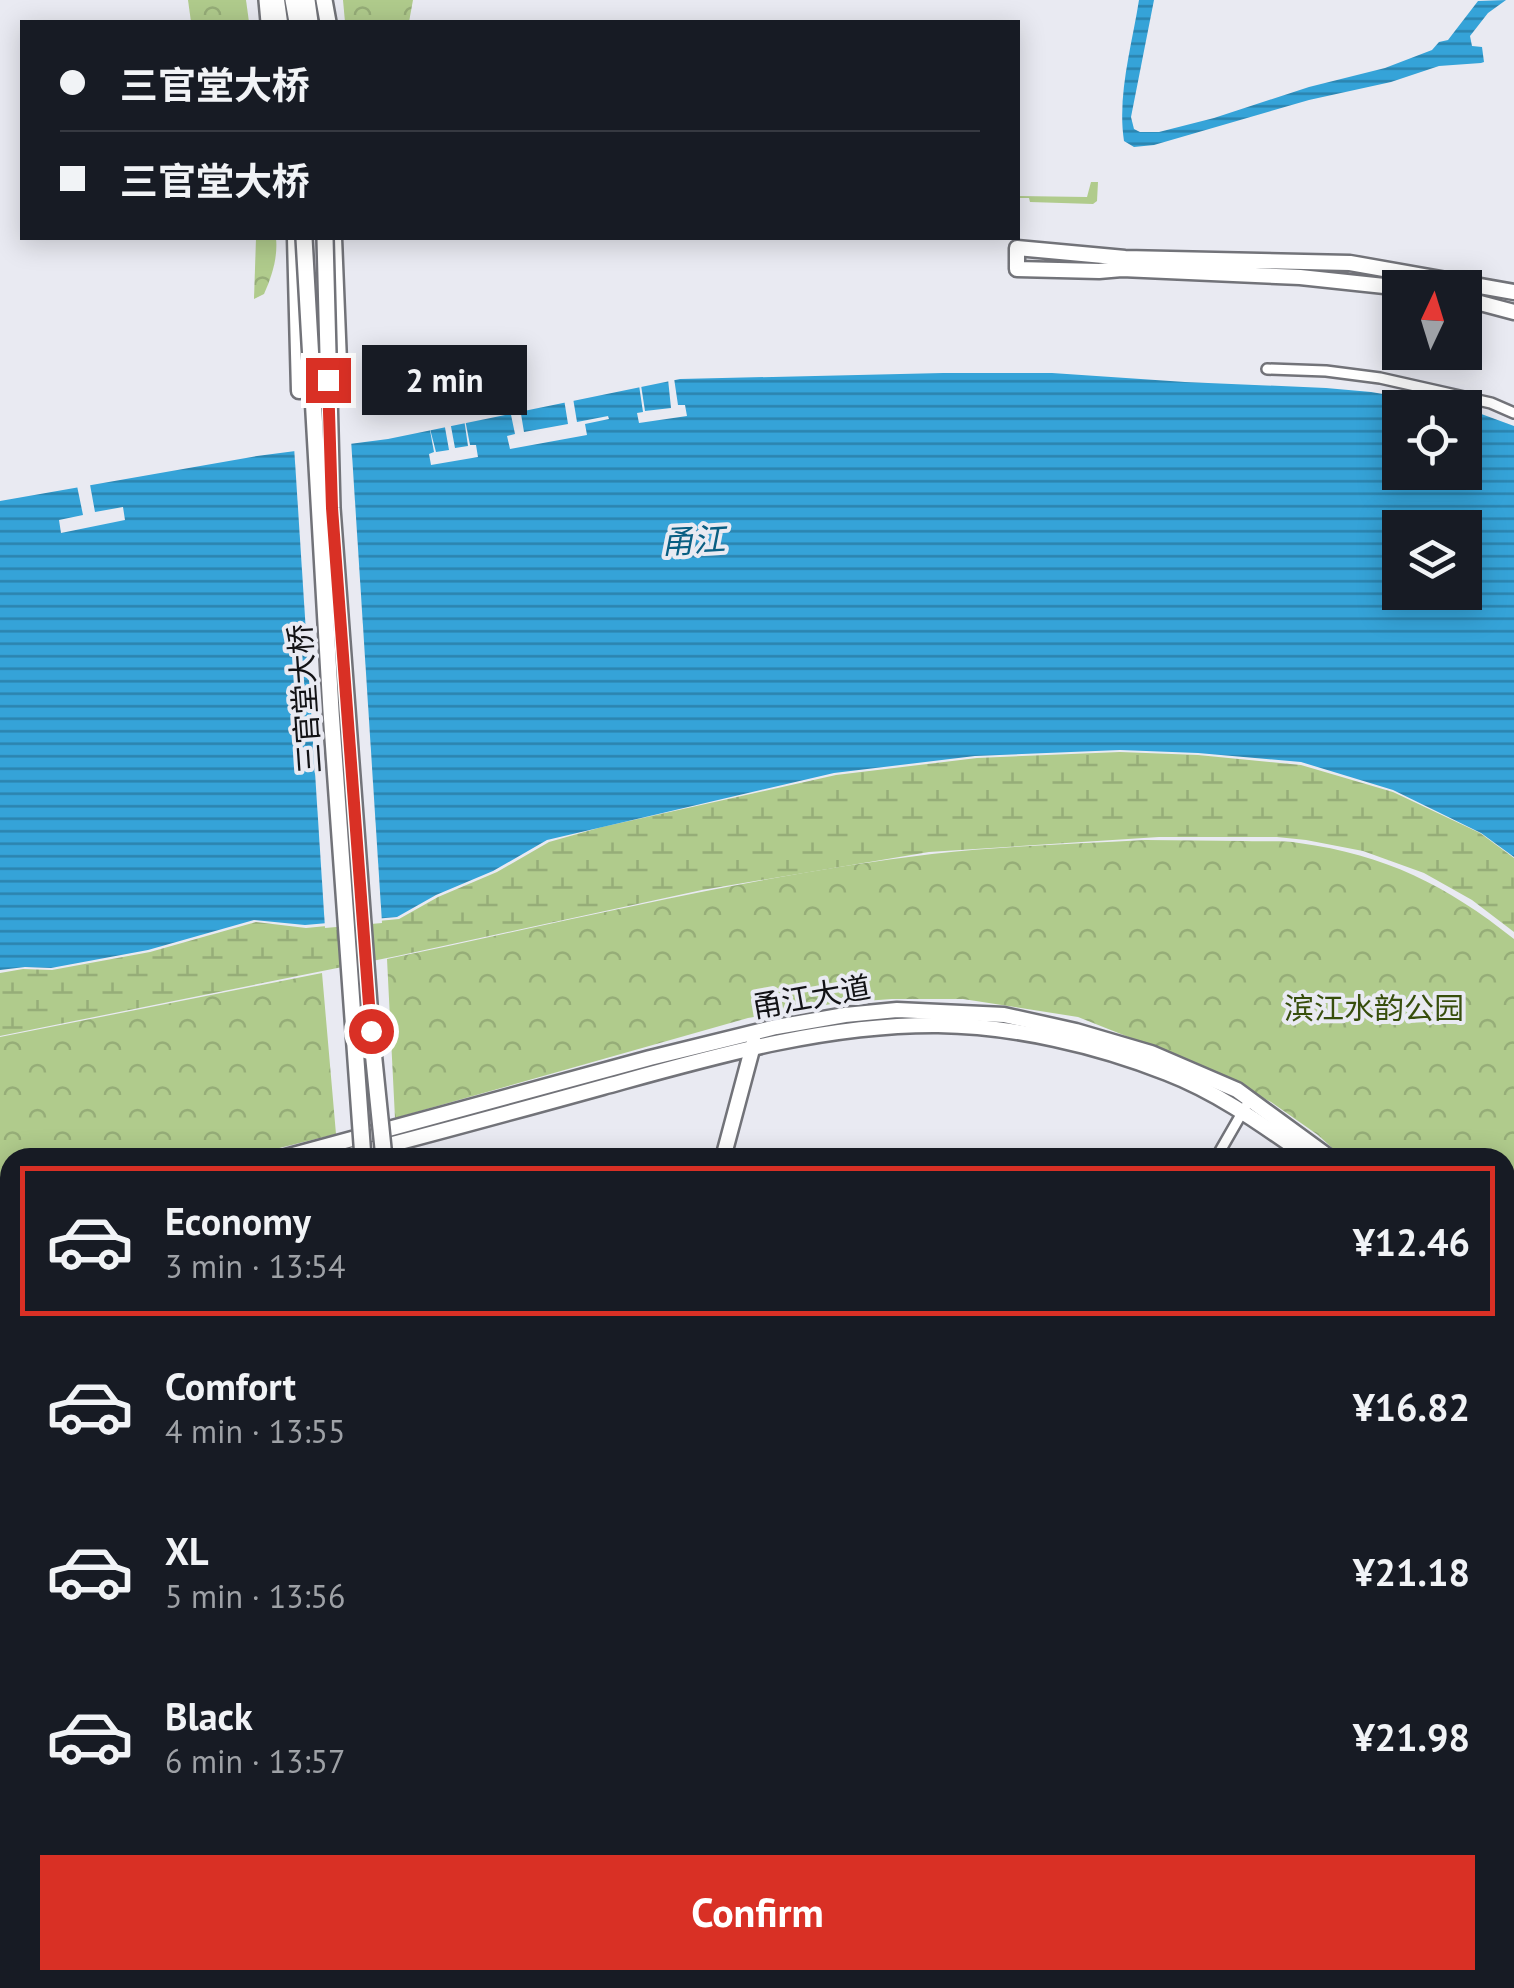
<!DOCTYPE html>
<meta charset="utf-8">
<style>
:root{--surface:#171b24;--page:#20242c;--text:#f1f3f6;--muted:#9ea1a6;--line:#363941;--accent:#d93025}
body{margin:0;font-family:"PT Sans","Noto Sans SC",sans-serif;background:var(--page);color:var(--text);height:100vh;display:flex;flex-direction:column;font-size:38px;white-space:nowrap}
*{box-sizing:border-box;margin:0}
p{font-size:32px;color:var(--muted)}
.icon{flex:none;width:55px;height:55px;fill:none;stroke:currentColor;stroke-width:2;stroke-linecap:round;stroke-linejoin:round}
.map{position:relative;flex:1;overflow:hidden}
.side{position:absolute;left:0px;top:1148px;width:1515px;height:842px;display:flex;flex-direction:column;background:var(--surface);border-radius:30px 30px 0 0;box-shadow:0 5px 25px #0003}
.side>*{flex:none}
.guide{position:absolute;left:20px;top:20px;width:1000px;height:220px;border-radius:0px;box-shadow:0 5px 25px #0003;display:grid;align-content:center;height:220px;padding:0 40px;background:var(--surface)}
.needle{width:65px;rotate:4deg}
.fabs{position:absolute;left:1382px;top:270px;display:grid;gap:20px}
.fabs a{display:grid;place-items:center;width:100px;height:100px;border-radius:0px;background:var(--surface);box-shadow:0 5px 25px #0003;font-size:50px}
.end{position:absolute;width:45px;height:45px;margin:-22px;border:12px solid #d93025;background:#fff;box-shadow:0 0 0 5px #fff}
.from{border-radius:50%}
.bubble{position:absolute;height:70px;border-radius:0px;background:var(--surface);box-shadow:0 5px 25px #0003;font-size:32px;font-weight:700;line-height:70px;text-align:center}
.guide b{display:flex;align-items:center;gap:35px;height:95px;font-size:38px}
.guide b+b{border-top:2px solid var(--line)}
.guide i{width:25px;height:25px;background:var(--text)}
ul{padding:18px 0 0;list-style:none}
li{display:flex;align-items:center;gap:30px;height:150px;margin:0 20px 15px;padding:0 20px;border:5px solid transparent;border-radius:0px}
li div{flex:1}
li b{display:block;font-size:38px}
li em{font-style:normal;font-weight:700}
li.selected{border-color:var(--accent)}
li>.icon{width:90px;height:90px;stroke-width:1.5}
.primary-button{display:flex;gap:20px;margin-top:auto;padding:20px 40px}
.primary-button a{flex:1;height:115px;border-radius:0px;background:var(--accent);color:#fff;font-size:40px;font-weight:700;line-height:115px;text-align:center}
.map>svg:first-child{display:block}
.green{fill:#b0cb8c}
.forest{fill:url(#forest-crowns)}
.wetland{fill:url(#wetland-marsh)}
.water{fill:url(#water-rules);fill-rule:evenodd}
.pier{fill:#e9eaf2}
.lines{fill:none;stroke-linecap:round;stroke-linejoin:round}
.street-casing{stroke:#727379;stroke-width:14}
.secondary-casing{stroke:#727379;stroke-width:19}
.primary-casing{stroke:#727379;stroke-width:20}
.street{stroke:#fff;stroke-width:9}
.secondary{stroke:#fff;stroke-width:14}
.primary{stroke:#fff;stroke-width:15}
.primary-bridge-casing{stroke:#727379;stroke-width:20;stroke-linecap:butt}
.primary-bridge{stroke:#fff;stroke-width:15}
.route{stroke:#d93025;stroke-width:12}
.labels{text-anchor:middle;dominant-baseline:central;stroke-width:8;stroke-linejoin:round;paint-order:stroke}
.street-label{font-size:30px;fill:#121215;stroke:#e9eaf2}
.park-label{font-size:30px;fill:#374e0c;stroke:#e9eaf2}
.water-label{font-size:32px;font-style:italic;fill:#095e82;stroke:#e9eaf2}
</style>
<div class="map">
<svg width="1514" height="1988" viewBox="0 0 1514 1988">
<defs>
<pattern id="forest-crowns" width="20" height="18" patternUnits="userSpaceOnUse" patternTransform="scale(2.5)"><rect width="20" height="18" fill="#b0cb8c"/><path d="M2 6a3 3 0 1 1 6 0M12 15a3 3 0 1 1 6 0" fill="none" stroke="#96ad78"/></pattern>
<pattern id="wetland-marsh" width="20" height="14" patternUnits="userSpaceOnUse" patternTransform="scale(2.5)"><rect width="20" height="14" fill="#b0cb8c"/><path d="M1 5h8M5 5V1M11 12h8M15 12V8" fill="none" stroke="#96ad78"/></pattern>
<pattern id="water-rules" width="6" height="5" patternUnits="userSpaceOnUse" patternTransform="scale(2.5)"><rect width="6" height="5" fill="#35a3d8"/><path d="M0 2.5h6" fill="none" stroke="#2b83ae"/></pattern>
</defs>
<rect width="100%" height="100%" fill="#e9eaf2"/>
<path class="green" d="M1091,182h7l-1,19 -4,3 -63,-2 -1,-4h-11v-2l69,1z"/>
<g class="forest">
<path d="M188,0h58l3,22h-58z"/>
<path d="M343,0h70l-4,22h-64z"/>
<path d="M256,238h20c2,19 -4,38 -12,56l-10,5z"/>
<path d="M1145,840c34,0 67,1 100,1 18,1 37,-1 54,2 87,12 147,42 215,96v427l-9,-14v-194l-163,-1 -24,-22 -47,-33 -82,-41 -111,-44 -115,-18h-71l-55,4 -89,15 -353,100 -8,-159c181,-38 362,-83 545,-105 71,-8 142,-10 213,-14z"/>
<path d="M322,973l14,161 -93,23 -233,1v59l-10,2v-182z"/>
<path d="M1505,1463h4l5,7v236l-9,9z"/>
</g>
<path class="wetland" d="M1120,752l78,3 103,10 92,27 87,41 34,25v74l-42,-32 -48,-27 -61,-22 -57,-11 -29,-3h-118l-230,15 -227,38 -305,66 -397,80v-63l23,-4 29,1 98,-18 106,-30 50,6 93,-9 39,-22 59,-25 52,-30 53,-15 234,-52 141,-17z"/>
<g class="water">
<path d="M1139,0h15l-23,117 3,12 6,3h19l55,-14 95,-31 76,-19 47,-18 7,-8 9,-2 30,-39 28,-1 -18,13 -18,23 2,10 10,1 2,15 -3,1 -42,3 -48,16 -82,18 -155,45 -20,2 -10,-6c-7,-46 8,-96 15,-141z"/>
<path d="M943,373h109l133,9 141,6 45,4 91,15 -62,1v64h65v-64l49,18v431l-33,-24 -88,-43 -92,-28 -103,-9 -78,-3 -145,6 -141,17 -287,67 -54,31 -57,24 -39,22 -92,8 -51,-5 -106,30 -97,18 -26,-1 -25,3v-469l257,-45 131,-17 292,-60zM1400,528h65v64h-65z"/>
<path d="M1514,1710v68l-9,9v-68z"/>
<path d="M1228,1980h148l10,8h-158z"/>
</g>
<g class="pier">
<path d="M674,378l4,27h7l2,11 -48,7 -2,-10 6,-1 -4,-27h2l4,26 26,-3 -3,-29z"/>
<path d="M573,398l4,24 31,-6 1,3 -24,5 2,11 -77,14 -3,-13 8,-2 -5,-24 10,-2 4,24 44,-8 -4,-25z"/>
<path d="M464,419h1l5,26h6l2,12 -47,8 -2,-11 5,-2 -5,-27 7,27 13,-2 -5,-28 6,-1 5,27 13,-2z"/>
<path d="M351,439l31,484 -57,5 -31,-482z"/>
<path d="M89,479l6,33 28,-5 2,13 -64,13 -2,-13 24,-5 -7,-34z"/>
</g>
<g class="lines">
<defs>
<g id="street">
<path d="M1267,369l59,2 54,7 111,25 23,10"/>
<path d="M1216,1158l34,-59"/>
<path d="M1505,1937l9,-13"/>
<path d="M848,1988v-8"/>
<path d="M1469,1988l6,-8"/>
</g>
<g id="secondary">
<path d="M277,0l3,22"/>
<path d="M295,238l4,153 41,-4 -6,-149"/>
<path d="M1403,288l-103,-11 -178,-8 -23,2 -82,-2v-21l108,10 225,5 164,29"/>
<path d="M1465,299l49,13"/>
<path d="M282,1158l368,-100 126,-31 69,-12 52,-5 107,5 72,16 75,22 86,37 93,68"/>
<path d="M339,1158c89,-23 177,-47 264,-71 109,-30 221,-63 335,-62 75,1 159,20 229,48 52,20 97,53 143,85"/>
<path d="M723,1158l31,-116"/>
<path d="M0,1235l10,-3"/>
<path d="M0,1248l10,-3"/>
<path d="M1505,1373l9,16"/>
<path d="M1505,1420l9,21"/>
<path d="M0,1809l10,3"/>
<path d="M751,1980l56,3 26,5"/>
<path d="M337,1988v-8"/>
<path d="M387,1988l1,-8"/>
<path d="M600,1988v-8"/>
<path d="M995,1988l4,-8"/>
<path d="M1020,1988l4,-8"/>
</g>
<g id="primary">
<path d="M267,0l2,22"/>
<path d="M293,0l4,22"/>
<path d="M307,0l3,22"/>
<path d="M324,0l4,22"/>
<path d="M348,1988l1,-8"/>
<path d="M364,1988l1,-8"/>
</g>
</defs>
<use href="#street" class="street-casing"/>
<use href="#secondary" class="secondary-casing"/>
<use href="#primary" class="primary-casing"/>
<use href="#street" class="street"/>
<use href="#secondary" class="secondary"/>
<use href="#primary" class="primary"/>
<defs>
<g id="primary-bridge">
<path d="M304,238l27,473 32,447"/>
<path d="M325,238l7,270 39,523 13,127"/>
</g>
</defs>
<use href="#primary-bridge" class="primary-bridge-casing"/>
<use href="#primary-bridge" class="primary-bridge"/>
</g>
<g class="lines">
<path class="route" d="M328,380l4,128 39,523"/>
</g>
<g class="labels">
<g class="street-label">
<text transform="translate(304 699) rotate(-94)">三官堂大桥</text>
<text transform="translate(811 996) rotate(-10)">甬江大道</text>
</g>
<g class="park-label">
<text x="1374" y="1007">滨江水韵公园</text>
</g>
<g class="water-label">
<text transform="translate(693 540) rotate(-3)">甬江</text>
</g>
</g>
</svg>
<div class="fabs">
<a><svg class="needle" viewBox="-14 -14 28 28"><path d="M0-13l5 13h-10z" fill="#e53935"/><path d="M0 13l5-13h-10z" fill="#9ea1a6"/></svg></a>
<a><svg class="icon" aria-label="locate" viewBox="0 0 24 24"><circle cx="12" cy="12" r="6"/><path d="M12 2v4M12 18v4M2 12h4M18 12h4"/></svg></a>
<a><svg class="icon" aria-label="layers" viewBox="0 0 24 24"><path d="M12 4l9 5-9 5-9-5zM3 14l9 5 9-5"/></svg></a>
</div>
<i class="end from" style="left:371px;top:1031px"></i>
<i class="end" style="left:328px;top:380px"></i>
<div class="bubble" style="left:362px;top:345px;width:165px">2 min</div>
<div class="guide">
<b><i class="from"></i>三官堂大桥</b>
<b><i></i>三官堂大桥</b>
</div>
<section class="side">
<ul>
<li class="selected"><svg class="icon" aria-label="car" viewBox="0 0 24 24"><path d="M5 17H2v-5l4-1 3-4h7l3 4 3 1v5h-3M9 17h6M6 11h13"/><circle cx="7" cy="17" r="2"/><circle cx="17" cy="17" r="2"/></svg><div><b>Economy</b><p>3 min · 13:54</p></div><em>¥12.46</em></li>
<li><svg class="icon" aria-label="car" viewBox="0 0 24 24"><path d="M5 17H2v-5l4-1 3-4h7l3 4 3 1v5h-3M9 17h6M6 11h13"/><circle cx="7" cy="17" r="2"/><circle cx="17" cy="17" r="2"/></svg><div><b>Comfort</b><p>4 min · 13:55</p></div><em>¥16.82</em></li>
<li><svg class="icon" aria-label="car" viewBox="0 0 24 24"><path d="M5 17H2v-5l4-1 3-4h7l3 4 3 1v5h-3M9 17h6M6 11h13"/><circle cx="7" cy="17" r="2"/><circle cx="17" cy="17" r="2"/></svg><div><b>XL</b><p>5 min · 13:56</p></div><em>¥21.18</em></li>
<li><svg class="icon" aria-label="car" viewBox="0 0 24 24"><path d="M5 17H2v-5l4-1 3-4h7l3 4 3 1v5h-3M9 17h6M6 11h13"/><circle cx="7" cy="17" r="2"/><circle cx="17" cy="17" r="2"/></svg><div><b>Black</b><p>6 min · 13:57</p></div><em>¥21.98</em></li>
</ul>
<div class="primary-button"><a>Confirm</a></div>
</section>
</div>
